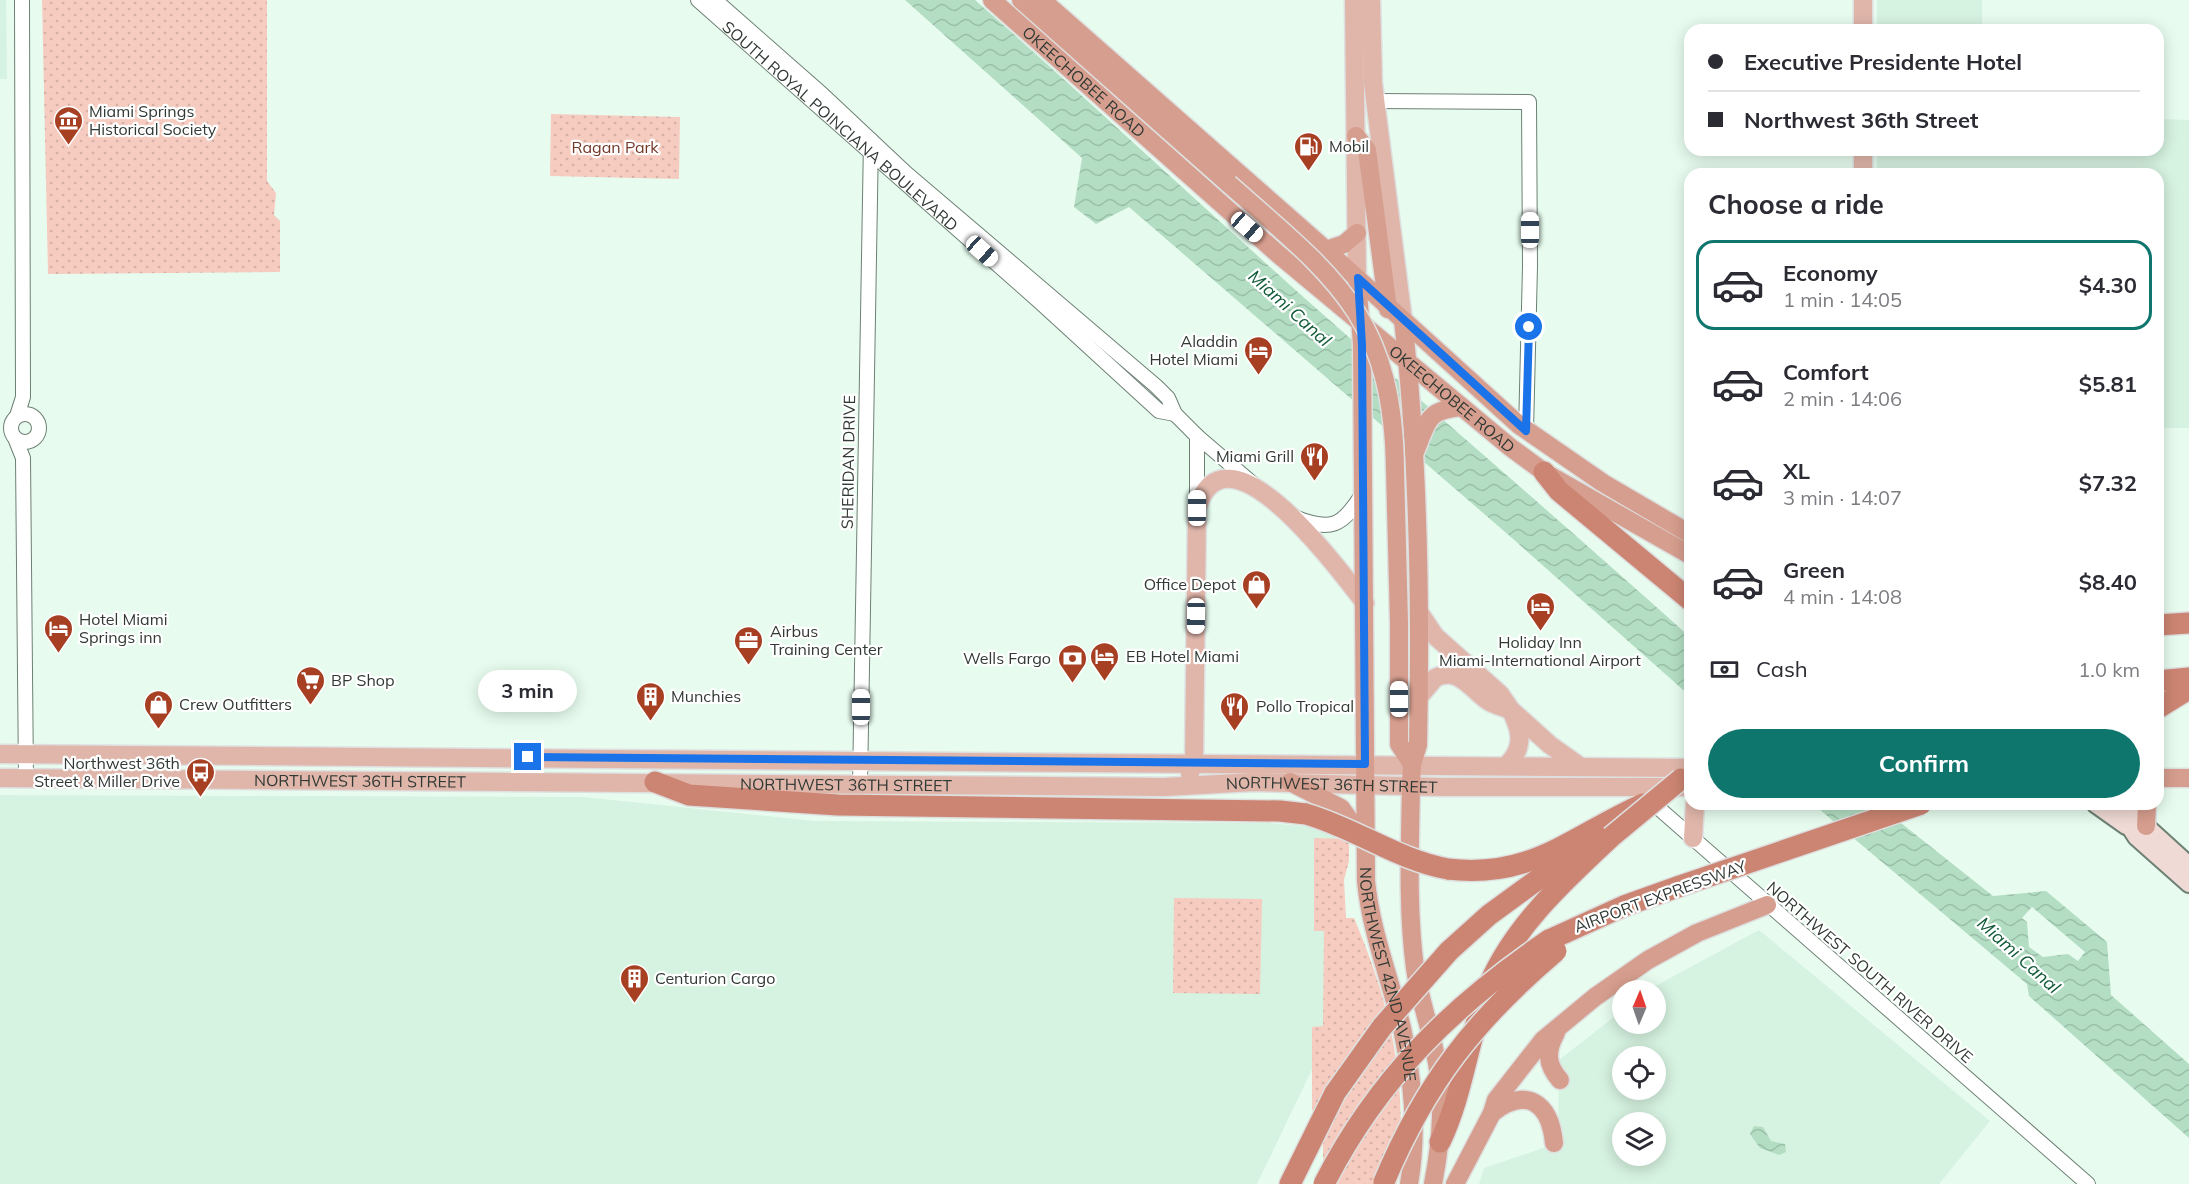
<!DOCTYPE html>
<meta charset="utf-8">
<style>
:root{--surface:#fff;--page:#f7f7f7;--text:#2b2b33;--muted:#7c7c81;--line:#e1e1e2;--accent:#0f766e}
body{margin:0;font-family:Mulish,sans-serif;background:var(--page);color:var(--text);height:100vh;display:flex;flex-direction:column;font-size:22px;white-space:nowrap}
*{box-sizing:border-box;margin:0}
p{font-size:20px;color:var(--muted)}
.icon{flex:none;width:33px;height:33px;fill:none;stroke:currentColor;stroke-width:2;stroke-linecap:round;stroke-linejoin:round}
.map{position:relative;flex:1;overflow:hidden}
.panel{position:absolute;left:1684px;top:168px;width:480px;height:642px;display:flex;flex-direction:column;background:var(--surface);border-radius:18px;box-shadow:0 3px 15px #0003}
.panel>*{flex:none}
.guide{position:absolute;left:1684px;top:24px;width:480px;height:132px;border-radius:18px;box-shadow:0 3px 15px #0003;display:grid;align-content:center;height:132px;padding:0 24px;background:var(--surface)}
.needle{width:39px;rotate:2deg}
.tools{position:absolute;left:1612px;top:980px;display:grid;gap:12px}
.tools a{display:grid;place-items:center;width:54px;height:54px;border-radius:50%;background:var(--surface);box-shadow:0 3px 15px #0003;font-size:30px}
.end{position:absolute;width:27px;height:27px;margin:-14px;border:8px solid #1a73e8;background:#fff;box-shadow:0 0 0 3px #fff}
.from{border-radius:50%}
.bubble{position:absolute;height:42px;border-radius:21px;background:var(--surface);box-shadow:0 3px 15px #0003;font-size:20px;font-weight:700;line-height:42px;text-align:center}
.car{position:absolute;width:18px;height:36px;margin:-18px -9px;border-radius:8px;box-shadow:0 0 4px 2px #0007;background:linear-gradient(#fff 24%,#345 0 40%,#fff 0 76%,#345 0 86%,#fff 0)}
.guide b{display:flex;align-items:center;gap:21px;height:57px;font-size:22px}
.guide b+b{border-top:2px solid var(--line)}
.guide i{width:15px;height:15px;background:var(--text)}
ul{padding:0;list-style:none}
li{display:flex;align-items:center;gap:18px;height:90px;margin:0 12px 9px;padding:0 12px;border:3px solid transparent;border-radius:18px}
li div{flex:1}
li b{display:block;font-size:22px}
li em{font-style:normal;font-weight:700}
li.current{border-color:var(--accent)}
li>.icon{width:54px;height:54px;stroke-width:1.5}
h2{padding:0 24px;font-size:27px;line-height:72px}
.pay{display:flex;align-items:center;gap:15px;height:66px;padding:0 24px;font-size:22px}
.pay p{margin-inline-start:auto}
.cta{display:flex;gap:12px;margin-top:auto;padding:12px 24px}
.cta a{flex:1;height:69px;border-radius:36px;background:var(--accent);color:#fff;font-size:24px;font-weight:700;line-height:69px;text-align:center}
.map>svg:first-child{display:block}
.built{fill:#d6f2e0;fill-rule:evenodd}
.grass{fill:url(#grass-dots)}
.water{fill:url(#water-waves);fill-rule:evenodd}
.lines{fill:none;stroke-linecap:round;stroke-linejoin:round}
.tertiary-casing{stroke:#6d8074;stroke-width:16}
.secondary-casing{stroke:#6d8074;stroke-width:20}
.primary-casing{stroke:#dedfdf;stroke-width:21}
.trunk-casing{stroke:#dedfdf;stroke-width:21}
.motorway-casing{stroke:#dedfdf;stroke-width:24}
.tertiary{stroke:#fff;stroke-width:14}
.secondary{stroke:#f0dad5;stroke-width:16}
.primary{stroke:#e0b6aa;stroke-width:18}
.trunk{stroke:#d69e8e;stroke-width:18}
.motorway{stroke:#cc8572;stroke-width:21}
.trunk-bridge-casing{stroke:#dedfdf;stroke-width:21;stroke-linecap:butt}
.motorway-bridge-casing{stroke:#dedfdf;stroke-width:24;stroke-linecap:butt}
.trunk-bridge{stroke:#d69e8e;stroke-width:18}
.motorway-bridge{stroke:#cc8572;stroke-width:21}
.route{stroke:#1a73e8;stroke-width:8}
.labels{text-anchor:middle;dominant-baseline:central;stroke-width:4.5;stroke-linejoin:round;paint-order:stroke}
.street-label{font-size:16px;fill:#313934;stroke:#fff}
.poi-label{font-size:16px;fill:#313934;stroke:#fff;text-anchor:start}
.park-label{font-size:16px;fill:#723727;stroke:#fff}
.water-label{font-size:18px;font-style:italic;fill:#135b3a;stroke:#fff}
</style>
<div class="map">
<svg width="2189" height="1184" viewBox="0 0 2189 1184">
<defs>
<pattern id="grass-dots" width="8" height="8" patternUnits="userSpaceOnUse" patternTransform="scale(1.5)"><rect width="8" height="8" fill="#f7ccc0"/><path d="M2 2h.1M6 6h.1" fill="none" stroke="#d4b0a6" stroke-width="1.8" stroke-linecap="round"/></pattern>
<pattern id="water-waves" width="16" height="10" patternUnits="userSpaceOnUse" patternTransform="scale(1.5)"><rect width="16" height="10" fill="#b3dec3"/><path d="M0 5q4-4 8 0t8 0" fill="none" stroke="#9abfa8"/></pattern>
</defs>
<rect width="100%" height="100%" fill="#e7fcef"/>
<g class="built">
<path d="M0,0h6l1,79h-7z"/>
<rect x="1877" y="0" width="105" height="30"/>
<path d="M2159,119l30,1v308h-30l-1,-254h-281v-24h281z"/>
<path d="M0,795l583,2 232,24 453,2 68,6 -8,207 -71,148h-1257z"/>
<path d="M1759,930l231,191 -51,63h-460l5,-16 74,-25 1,-83 64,-50v13h33v-33h-8zM1623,1056h33v33h-33zM1623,1122h33v33h-33z"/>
</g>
<g class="grass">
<path d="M42,0h225v181l9,12 -2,22 6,6v51l-232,2z"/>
<path d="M551,114l129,3 -1,62 -129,-3z"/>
<path d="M1314,838l35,1v22l-5,19 2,38h8c38,90 55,169 43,266h-74v-41l-11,-34v-82l11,-1 1,-95h-10z"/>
<path d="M1174,898l88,1 -2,95 -87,-1z"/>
</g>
<g class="water">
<path d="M905,0h70c124,109 244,223 368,332 116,102 232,202 347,305v59l-178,-158 -383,-331 -33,17 -22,-17 8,-49z"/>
<path d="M1813,804h64l116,92 53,-5 61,51 4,53 78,69v74l-160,-142 -2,-12zM2032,907l53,45 -7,9 -10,-7 -25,3 -14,-10 -2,-25 -5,-4z"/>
<path d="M1754,1126l9,1 8,14 14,3 1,8 -7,3 -19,-7 -10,-14z"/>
</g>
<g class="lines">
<defs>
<g id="tertiary">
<path id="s1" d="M698,0l343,303 118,108 16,3"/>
<path d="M715,0l108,95 83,78 250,213 12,12 7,16 22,22 55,47"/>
<path d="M1375,101l154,1 1,164 -4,165"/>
<circle cx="25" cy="428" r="14"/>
<path d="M17,416l6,-19 -1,-397"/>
<path d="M15,438l8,20 3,320"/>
<path d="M1197,508v-72"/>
<path d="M1294,517c37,15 48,10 69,-24"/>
<path d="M860,784l11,-644"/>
<path d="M1647,798l441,386"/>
</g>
<g id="secondary">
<path d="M2095,804l31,22"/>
<path d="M2115,804l21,33 53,47"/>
<path d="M2131,804l15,22 43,39"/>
</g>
<g id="primary">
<path d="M1354,0l3,278"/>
<path d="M1371,0l2,83 30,237"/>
<path d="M1863,30v-30"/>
<path d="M1863,150v24"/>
<path d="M1419,612l16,24 65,58 11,16 39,35 31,22"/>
<path d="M1419,697l16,-19c23,-12 36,11 53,23 6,4 15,6 23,9"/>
<path d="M0,754l1690,14"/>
<path d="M1507,765c16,-16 15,-31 6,-50"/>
<path d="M1190,773l4,-11 3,-254c30,-93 143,63 168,95"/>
<path id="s2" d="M0,778l1165,9 89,-5 187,5h249"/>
<path d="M1693,838l2,-34"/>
</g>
<g id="trunk">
<path id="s3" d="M992,0l286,254 232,193 34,25 146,83"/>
<path d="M1021,0l208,184"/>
<path d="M1042,0l284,250 193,175 84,58 87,51"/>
<path d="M1356,136l11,14 21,159"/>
<path d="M1326,250l18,-6 13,-11"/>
<path id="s4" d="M1357,278l5,67 4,536c5,51 24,97 36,147 11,51 16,105 7,156"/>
<path d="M1403,320c16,140 18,283 15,425l-6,19 -1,21c-1,61 -4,123 4,183 4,28 13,53 19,80 11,47 8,90 -1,136"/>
<path d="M1415,452c13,-30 10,-42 47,-45"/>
<path d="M1395,470l4,152v122l13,20"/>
<path d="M2158,778h31"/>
<path d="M1290,782l51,26 23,32"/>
<path d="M2146,826l1,-22"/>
<path d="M1556,1033c-10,18 -10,31 4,47"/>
<path d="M1492,1113c35,-27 58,-10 62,30"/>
<path d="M1455,1184l37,-71 4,-13 47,-60 52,-43 53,-37 49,-27 70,-28"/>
</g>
<g id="motorway">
<path d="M1544,472l15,19 131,109"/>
<path d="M2158,625l31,-2"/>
<path d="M2158,681l31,-3"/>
<path d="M2158,708l31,-19"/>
<path d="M655,782l34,13 149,10 442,6 26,3"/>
<path d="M1448,869c84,10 124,-33 195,-65"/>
<path d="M1549,940l75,-34 56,-20"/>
<path d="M1449,951l40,-36 104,-76"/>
<path d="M1440,1142c24,-50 28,-106 49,-157 25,-59 76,-105 122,-148"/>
<path d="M1290,1184l45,-91"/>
</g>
</defs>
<use href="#tertiary" class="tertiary-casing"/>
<use href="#secondary" class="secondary-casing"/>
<use href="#primary" class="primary-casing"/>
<use href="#trunk" class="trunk-casing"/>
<use href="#motorway" class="motorway-casing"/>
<use href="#tertiary" class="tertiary"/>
<use href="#secondary" class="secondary"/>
<use href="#primary" class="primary"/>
<use href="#trunk" class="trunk"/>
<use href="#motorway" class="motorway"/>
<defs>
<path id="trunk-bridge" d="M1229,184c107,94 164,133 166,286"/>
<g id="motorway-bridge">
<path d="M1306,814c49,14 92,46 142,55"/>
<path d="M1611,837l70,-58"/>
<path d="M1680,886l241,-82"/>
<path d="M1335,1093l47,-66 67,-76"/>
<path d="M1384,1182c42,-100 90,-161 172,-231"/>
<path d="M1324,1184c54,-106 128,-178 225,-244"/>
</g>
</defs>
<use href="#trunk-bridge" class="trunk-bridge-casing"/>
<use href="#motorway-bridge" class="motorway-bridge-casing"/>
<use href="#trunk-bridge" class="trunk-bridge"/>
<use href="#motorway-bridge" class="motorway-bridge"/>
</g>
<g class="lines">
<path class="route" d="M528,757l837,7 -3,-419 -4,-67 168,153 3,-104"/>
</g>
<defs>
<symbol id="museum-pin" viewBox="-11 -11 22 30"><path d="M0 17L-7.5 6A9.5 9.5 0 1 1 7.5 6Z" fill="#a73f23" stroke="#fff"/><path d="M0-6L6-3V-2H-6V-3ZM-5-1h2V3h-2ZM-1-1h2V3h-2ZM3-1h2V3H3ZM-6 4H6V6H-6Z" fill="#fff"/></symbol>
<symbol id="fuel-pin" viewBox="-11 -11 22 30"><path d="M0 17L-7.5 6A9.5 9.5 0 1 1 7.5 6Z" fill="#a73f23" stroke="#fff"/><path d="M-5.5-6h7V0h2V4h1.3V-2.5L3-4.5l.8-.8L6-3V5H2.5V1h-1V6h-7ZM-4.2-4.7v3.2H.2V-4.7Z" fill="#fff"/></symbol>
<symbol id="hotel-pin" viewBox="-11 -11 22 30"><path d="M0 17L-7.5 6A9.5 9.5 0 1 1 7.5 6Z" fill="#a73f23" stroke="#fff"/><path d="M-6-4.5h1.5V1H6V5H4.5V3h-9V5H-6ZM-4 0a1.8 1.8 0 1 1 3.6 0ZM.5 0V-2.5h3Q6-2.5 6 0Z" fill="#fff"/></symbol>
<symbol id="restaurant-pin" viewBox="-11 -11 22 30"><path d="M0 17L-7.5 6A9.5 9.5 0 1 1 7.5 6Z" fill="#a73f23" stroke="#fff"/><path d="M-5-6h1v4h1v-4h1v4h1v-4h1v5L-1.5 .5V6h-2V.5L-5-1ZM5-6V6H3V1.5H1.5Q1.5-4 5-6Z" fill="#fff"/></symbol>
<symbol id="shop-pin" viewBox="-11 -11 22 30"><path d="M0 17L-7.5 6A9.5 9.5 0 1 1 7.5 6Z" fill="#a73f23" stroke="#fff"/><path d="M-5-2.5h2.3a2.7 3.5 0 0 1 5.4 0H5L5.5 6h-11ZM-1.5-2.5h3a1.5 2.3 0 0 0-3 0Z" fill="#fff"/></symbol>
<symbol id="office-pin" viewBox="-11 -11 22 30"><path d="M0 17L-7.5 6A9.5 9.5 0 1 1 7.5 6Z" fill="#a73f23" stroke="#fff"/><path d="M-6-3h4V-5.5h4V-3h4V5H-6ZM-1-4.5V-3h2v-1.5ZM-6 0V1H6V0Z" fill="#fff"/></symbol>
<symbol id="bank-pin" viewBox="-11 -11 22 30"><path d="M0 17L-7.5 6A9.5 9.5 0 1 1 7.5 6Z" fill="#a73f23" stroke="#fff"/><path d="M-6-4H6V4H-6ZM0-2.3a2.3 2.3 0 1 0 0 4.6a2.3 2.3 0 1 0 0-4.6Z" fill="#fff"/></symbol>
<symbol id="supermarket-pin" viewBox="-11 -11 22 30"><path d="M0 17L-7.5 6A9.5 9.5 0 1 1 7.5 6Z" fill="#a73f23" stroke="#fff"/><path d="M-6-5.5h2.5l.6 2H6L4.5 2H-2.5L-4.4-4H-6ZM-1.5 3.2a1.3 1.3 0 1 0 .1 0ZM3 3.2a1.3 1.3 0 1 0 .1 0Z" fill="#fff"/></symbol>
<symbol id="building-pin" viewBox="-11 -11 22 30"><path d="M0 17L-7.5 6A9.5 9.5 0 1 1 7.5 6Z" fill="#a73f23" stroke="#fff"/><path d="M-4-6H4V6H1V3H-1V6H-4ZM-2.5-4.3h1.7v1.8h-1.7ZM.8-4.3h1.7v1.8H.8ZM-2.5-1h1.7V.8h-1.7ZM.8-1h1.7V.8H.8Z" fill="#fff"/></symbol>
<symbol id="bus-pin" viewBox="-11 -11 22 30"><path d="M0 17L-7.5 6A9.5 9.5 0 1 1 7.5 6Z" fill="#a73f23" stroke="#fff"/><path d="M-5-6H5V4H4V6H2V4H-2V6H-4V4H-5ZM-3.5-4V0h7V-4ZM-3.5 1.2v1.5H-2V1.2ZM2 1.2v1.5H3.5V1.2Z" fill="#fff"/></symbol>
</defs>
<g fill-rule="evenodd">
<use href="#museum-pin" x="52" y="104" width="33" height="45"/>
<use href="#fuel-pin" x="1292" y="130" width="33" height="45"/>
<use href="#hotel-pin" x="1242" y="334" width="33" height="45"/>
<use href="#restaurant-pin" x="1298" y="440" width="33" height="45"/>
<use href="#shop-pin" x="1240" y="568" width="33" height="45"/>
<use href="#hotel-pin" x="1524" y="590" width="33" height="45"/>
<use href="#hotel-pin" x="42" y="612" width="33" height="45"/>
<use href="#office-pin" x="732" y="624" width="33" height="45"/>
<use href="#hotel-pin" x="1088" y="640" width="33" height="45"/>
<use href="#bank-pin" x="1056" y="642" width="33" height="45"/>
<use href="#supermarket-pin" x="294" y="664" width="33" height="45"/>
<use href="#building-pin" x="634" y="680" width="33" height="45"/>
<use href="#shop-pin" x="142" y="688" width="33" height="45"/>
<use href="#restaurant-pin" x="1218" y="690" width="33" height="45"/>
<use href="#bus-pin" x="184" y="756" width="33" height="45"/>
<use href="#building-pin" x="618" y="962" width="33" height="45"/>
</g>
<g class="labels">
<g class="street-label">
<text stroke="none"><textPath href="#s3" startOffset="123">OKEECHOBEE ROAD</textPath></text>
<text stroke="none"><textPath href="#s1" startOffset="190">SOUTH ROYAL POINCIANA BOULEVARD</textPath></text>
<text stroke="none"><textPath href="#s3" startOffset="609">OKEECHOBEE ROAD</textPath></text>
<text transform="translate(848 462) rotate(-89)">SHERIDAN DRIVE</text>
<text stroke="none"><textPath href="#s2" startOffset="360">NORTHWEST 36TH STREET</textPath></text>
<text stroke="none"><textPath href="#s2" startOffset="846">NORTHWEST 36TH STREET</textPath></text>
<text stroke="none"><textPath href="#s2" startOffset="1332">NORTHWEST 36TH STREET</textPath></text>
<text transform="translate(1660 896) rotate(-20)">AIRPORT EXPRESSWAY</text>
<text transform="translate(1870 972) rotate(41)">NORTHWEST SOUTH RIVER DRIVE</text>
<text stroke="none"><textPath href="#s4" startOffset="699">NORTHWEST 42ND AVENUE</textPath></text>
</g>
<g class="poi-label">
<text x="89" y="111">Miami Springs<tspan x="89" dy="18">Historical Society</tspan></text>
<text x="1329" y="146">Mobil</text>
<text x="1238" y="341" text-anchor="end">Aladdin<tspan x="1238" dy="18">Hotel Miami</tspan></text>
<text x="1294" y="456" text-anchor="end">Miami Grill</text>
<text x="1236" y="584" text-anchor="end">Office Depot</text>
<text x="79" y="619">Hotel Miami<tspan x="79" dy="18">Springs inn</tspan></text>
<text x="770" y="631">Airbus<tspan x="770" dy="18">Training Center</tspan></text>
<text x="1540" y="642" text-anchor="middle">Holiday Inn<tspan x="1540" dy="18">Miami-International Airport</tspan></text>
<text x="1126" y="656">EB Hotel Miami</text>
<text x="1051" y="658" text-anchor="end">Wells Fargo</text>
<text x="331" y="680">BP Shop</text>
<text x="671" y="696">Munchies</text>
<text x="179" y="704">Crew Outfitters</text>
<text x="1256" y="706">Pollo Tropical</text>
<text x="180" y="763" text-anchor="end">Northwest 36th<tspan x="180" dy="18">Street &amp; Miller Drive</tspan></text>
<text x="655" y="978">Centurion Cargo</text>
</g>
<g class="park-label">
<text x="615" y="147">Ragan Park</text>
</g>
<g class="water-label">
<text transform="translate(1290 308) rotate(42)">Miami Canal</text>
<text transform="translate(2019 955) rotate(42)">Miami Canal</text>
</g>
</g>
</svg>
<div class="tools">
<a><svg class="needle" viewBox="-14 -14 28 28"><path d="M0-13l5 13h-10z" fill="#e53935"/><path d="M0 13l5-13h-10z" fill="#7c7c81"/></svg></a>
<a><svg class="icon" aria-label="locate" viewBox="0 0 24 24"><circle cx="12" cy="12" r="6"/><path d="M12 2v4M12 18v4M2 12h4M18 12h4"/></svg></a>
<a><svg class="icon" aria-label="layers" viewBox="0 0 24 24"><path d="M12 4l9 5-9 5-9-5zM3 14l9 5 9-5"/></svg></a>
</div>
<i class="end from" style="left:1529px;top:327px"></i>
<i class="end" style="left:528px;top:757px"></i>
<div class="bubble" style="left:478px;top:670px;width:99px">3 min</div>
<i class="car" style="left:1247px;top:227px;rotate:131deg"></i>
<i class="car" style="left:1530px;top:230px;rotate:0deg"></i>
<i class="car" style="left:982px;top:251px;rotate:132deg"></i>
<i class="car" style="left:1197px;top:508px;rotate:0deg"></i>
<i class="car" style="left:1196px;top:616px;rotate:181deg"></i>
<i class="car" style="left:1399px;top:699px;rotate:0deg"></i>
<i class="car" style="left:861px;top:707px;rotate:0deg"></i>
<div class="guide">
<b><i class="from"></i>Executive Presidente Hotel</b>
<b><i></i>Northwest 36th Street</b>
</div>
<section class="panel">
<h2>Choose a ride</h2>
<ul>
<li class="current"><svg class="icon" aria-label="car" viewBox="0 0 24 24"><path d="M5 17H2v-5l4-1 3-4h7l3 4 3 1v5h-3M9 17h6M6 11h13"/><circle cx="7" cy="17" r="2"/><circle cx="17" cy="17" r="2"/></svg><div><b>Economy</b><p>1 min · 14:05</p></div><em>$4.30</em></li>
<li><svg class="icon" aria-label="car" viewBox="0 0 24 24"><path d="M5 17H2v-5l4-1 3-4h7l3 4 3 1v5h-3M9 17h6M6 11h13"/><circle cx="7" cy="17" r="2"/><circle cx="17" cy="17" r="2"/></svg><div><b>Comfort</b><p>2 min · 14:06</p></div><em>$5.81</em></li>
<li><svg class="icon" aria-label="car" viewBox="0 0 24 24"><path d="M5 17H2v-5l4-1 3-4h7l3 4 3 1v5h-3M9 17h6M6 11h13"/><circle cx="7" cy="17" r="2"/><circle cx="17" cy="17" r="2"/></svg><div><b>XL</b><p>3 min · 14:07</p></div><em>$7.32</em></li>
<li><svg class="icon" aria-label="car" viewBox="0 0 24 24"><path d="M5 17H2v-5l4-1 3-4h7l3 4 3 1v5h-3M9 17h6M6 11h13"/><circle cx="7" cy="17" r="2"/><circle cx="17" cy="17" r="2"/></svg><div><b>Green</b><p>4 min · 14:08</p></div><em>$8.40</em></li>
</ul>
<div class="pay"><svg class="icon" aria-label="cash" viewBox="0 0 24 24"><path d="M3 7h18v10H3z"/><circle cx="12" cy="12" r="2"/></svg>Cash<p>1.0 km</p></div>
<div class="cta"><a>Confirm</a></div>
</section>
</div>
